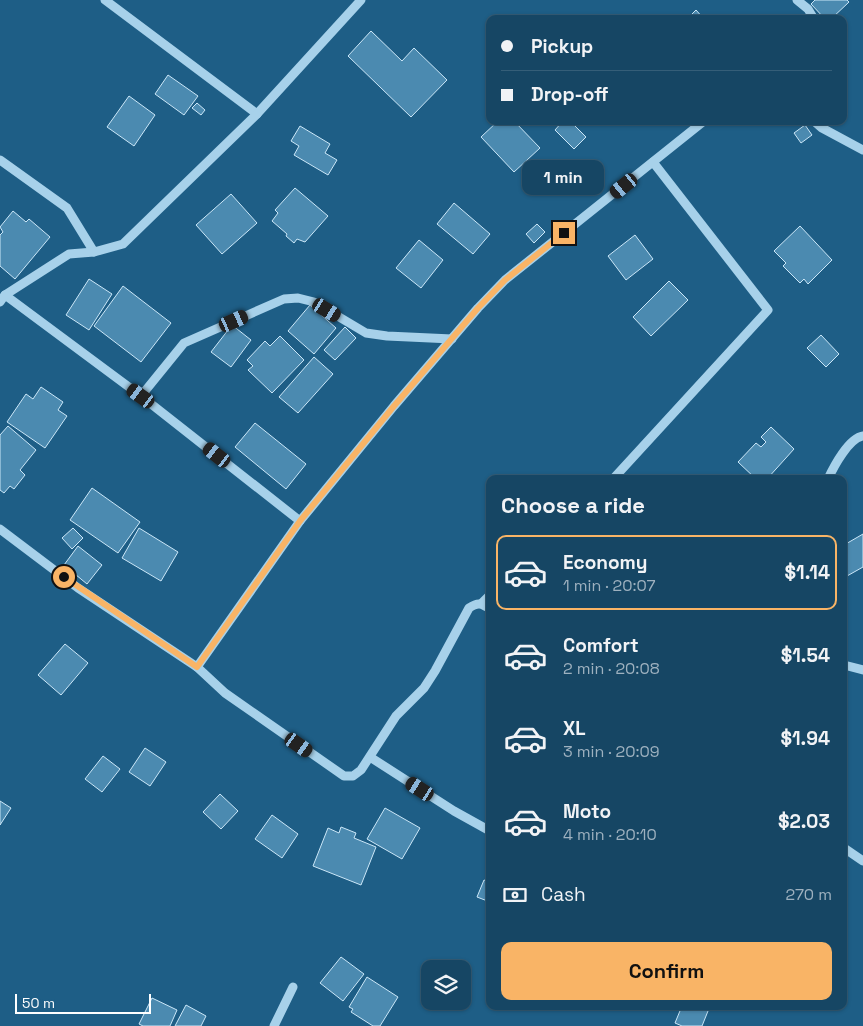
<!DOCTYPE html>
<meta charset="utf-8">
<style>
:root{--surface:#164664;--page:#1f4d6a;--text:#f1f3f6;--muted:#9eb1bf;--line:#355e78;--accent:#f9b466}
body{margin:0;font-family:"Space Grotesk",sans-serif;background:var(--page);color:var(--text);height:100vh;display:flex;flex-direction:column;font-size:19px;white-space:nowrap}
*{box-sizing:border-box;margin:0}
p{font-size:16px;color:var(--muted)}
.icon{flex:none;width:28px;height:28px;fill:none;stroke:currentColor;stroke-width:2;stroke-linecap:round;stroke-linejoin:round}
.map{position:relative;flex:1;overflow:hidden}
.panel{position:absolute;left:486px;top:475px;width:361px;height:535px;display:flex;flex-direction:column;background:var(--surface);border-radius:10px;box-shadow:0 1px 4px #0004,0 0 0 1px var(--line)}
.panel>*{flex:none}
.top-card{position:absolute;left:486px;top:15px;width:361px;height:110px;border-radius:10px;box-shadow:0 1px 4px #0004,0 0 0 1px var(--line);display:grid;align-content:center;height:110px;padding:0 15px;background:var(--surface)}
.tools{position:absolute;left:421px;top:960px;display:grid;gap:10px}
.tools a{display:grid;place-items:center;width:50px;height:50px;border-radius:10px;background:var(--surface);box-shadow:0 1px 4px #0004,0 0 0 1px var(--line);font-size:25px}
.scale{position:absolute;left:15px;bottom:12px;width:136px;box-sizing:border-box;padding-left:5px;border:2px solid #fff;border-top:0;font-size:14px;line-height:18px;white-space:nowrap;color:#fff;-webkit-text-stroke:4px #1e5e86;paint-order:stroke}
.end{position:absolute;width:22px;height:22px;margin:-11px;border:6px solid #f9b466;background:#111;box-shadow:0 0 0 2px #111}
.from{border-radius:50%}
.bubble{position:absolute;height:35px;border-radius:10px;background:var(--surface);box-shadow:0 1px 4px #0004,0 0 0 1px var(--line);font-size:16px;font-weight:700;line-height:35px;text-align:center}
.car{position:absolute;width:15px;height:30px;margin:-15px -8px;border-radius:6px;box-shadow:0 0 4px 1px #0007;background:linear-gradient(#222 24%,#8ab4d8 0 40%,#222 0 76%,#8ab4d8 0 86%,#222 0)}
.top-card b{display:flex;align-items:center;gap:18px;height:48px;font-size:19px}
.top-card b+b{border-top:1px solid var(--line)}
.top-card i{width:12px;height:12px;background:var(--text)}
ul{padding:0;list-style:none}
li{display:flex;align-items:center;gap:15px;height:75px;margin:0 10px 8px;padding:0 5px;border:2px solid transparent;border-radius:10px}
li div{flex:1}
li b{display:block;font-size:19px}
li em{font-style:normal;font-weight:700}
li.selected{border-color:var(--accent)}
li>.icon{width:45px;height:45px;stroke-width:1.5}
h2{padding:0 15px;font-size:22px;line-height:60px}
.pay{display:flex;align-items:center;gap:12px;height:55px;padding:0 15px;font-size:19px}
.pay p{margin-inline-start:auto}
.primary-button{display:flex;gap:10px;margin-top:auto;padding:10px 15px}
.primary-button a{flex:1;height:58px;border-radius:10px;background:var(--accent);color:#111;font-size:20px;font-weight:700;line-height:58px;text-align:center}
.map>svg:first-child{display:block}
.building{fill:#4b8ab0;stroke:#cbe7f8}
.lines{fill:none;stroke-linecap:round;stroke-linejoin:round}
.minor{stroke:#a7d1ea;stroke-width:9}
.route{stroke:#f9b466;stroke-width:6}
</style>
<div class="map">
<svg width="863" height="1026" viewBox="0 0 863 1026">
<rect width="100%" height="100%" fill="#1e5e86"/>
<g class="building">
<path d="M815,0h32l2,2 -18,17h-6l-14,-15z"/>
<path d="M696,10l8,9h-17z"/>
<path d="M371,31l31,30 12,-13 33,32 -36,37 -63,-61z"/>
<path d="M168,75l30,21 -14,19 -29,-21z"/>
<path d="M129,96l26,19 -21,31 -27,-19z"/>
<path d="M197,103l8,7 -4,5 -9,-7z"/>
<path d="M498,121h16l26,27 -26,24 -33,-35z"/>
<path d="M563,121h7l16,16 -12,12 -19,-19z"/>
<path d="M805,125l7,10 -11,8 -7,-10z"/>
<path d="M300,126l30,18 -5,9 12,7 -9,15 -34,-20 5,-9 -8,-5z"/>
<path d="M295,188l33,28 -23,26 -8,-3 -3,4 -8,-7 1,-2 -15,-13 6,-8 -3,-3z"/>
<path d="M231,194l26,29 -35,31 -26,-29z"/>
<path d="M454,203l36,31 -17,20 -36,-30z"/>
<path d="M13,211l13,11 3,-3 21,18 -35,42 -15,-13v-31l3,-3 -3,-5z"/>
<path d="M537,224l8,8 -11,11 -8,-9z"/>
<path d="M800,226l32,34 -24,24 -4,-5 -4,4 -17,-17 3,-3 -12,-12z"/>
<path d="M635,235l18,24 -27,21 -18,-24z"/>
<path d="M419,240l24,20 -22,28 -25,-20z"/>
<path d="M89,279l23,15 -23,36 -23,-15z"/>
<path d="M669,281l19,19 -37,36 -18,-19z"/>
<path d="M123,286l48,37 -30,39 -47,-36z"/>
<path d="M310,305l26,23 -22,26 -26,-23z"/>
<path d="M232,325l19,15 -20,27 -20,-15z"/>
<path d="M345,327l11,11 -21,22 -11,-10z"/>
<path d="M821,335l18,19 -13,13 -19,-19z"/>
<path d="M280,336l24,24 -32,33 -24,-23 5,-4 -6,-6 18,-19 5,5z"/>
<path d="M314,357l19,17 -35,39 -19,-16z"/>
<path d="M41,387l22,15 -5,8 9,6 -22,32 -38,-26 19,-28 7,5z"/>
<path d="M255,423l51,41 -20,25 -51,-42z"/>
<path d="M8,426l28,24 -16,20 5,5 -11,14 -4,-3 -6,7 -4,-3v-55z"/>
<path d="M771,427l23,22 -27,30h-11l-18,-17 18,-19 5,4 5,-5 -5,-5z"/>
<path d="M92,488l48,34 -22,31 -48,-33z"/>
<path d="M73,528l10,10 -11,11 -10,-11z"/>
<path d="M139,528l39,24 -17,29 -39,-23z"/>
<path d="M863,534v33l-16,9 -3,-6v-25z"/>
<path d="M78,546l24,19 -15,19 -23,-19z"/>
<path d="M65,644l23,19 -27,32 -23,-20z"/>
<path d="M145,748l21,14 -16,24 -21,-14z"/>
<path d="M103,756l17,13 -18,23 -17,-13z"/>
<path d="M220,794l18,17 -17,18 -18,-17z"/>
<path d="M0,801l11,7 -11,17z"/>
<path d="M385,808l35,20 -18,31 -35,-20z"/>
<path d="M272,815l26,19 -16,24 -27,-19z"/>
<path d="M341,827l15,6 -2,5 22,9 -15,38 -48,-19 15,-38 11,5z"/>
<path d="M484,880l6,2v20l-13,-5z"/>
<path d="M341,957l23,17 -21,27 -23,-18z"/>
<path d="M367,977l31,20 -18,29h-7l-22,-14 2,-3 -4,-2z"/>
<path d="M152,998l25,12 -7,16h-27l-4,-2z"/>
<path d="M186,1005l20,11 -5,10h-26z"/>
<path d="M682,1006h28l-8,20h-20l-7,-3z"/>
</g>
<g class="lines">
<g class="minor">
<path d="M105,0l152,114"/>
<path d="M797,0l11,9 6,10"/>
<path d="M814,121l8,7 41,22"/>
<path d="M0,160l67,48 27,44"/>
<path d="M5,295l136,101 159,125 94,-115 84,-98 27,-28 199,-159"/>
<path d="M0,302l5,-7 64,-41 25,-2 29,-8 134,-130 104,-114"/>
<path d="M141,396l43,-53 100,-44 14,-1 16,4 52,31 21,3 65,3"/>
<path d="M613,479l155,-169 -115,-148"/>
<path d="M828,479c6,-13 21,-41 35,-43"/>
<path d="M300,521l-103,146 28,26 119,83h9l8,-6 35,-54 28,-28 11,-17 34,-63c9,-6 12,-5 21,1"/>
<path d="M0,529l78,59 119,79"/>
<path d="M482,603l8,-8"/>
<path d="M844,665l19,5"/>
<path d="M370,757l84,54 36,20"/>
<path d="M844,848l19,13"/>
<path d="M274,1026l19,-39"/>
</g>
</g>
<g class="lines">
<path class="route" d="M64,577l133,90 103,-146 94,-115 84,-98 27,-28 59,-47"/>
</g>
</svg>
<div class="tools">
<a><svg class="icon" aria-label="layers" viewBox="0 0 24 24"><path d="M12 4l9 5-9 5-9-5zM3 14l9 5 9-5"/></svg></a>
</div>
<div class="scale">50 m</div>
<i class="end from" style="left:64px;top:577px"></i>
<i class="end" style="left:564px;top:233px"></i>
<div class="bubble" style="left:522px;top:160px;width:82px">1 min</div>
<i class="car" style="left:624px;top:186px;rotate:231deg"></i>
<i class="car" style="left:327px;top:310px;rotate:121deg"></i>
<i class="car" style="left:234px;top:321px;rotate:66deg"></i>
<i class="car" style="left:141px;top:396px;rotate:306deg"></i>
<i class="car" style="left:217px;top:455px;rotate:308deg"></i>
<i class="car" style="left:299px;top:745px;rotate:125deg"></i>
<i class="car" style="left:420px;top:789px;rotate:303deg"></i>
<div class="top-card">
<b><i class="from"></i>Pickup</b>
<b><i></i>Drop-off</b>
</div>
<section class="panel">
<h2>Choose a ride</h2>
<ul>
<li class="selected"><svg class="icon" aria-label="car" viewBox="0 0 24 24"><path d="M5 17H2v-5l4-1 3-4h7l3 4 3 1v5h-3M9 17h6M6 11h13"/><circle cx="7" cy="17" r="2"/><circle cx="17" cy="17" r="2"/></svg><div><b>Economy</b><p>1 min · 20:07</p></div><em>$1.14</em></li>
<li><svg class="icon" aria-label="car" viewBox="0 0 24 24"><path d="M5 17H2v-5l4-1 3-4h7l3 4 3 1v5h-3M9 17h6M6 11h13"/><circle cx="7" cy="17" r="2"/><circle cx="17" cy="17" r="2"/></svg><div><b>Comfort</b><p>2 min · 20:08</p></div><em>$1.54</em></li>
<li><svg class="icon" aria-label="car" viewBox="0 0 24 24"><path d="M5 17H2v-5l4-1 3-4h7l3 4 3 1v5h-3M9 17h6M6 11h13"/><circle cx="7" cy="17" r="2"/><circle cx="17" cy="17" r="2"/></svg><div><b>XL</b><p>3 min · 20:09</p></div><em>$1.94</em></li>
<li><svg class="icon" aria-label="car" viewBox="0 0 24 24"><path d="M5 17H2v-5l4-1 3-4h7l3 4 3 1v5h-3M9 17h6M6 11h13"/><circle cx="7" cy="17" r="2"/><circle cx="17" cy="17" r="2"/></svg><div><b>Moto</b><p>4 min · 20:10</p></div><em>$2.03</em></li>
</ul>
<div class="pay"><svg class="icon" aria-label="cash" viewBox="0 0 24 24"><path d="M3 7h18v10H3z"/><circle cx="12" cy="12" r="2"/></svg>Cash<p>270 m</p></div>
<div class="primary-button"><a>Confirm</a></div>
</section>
</div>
